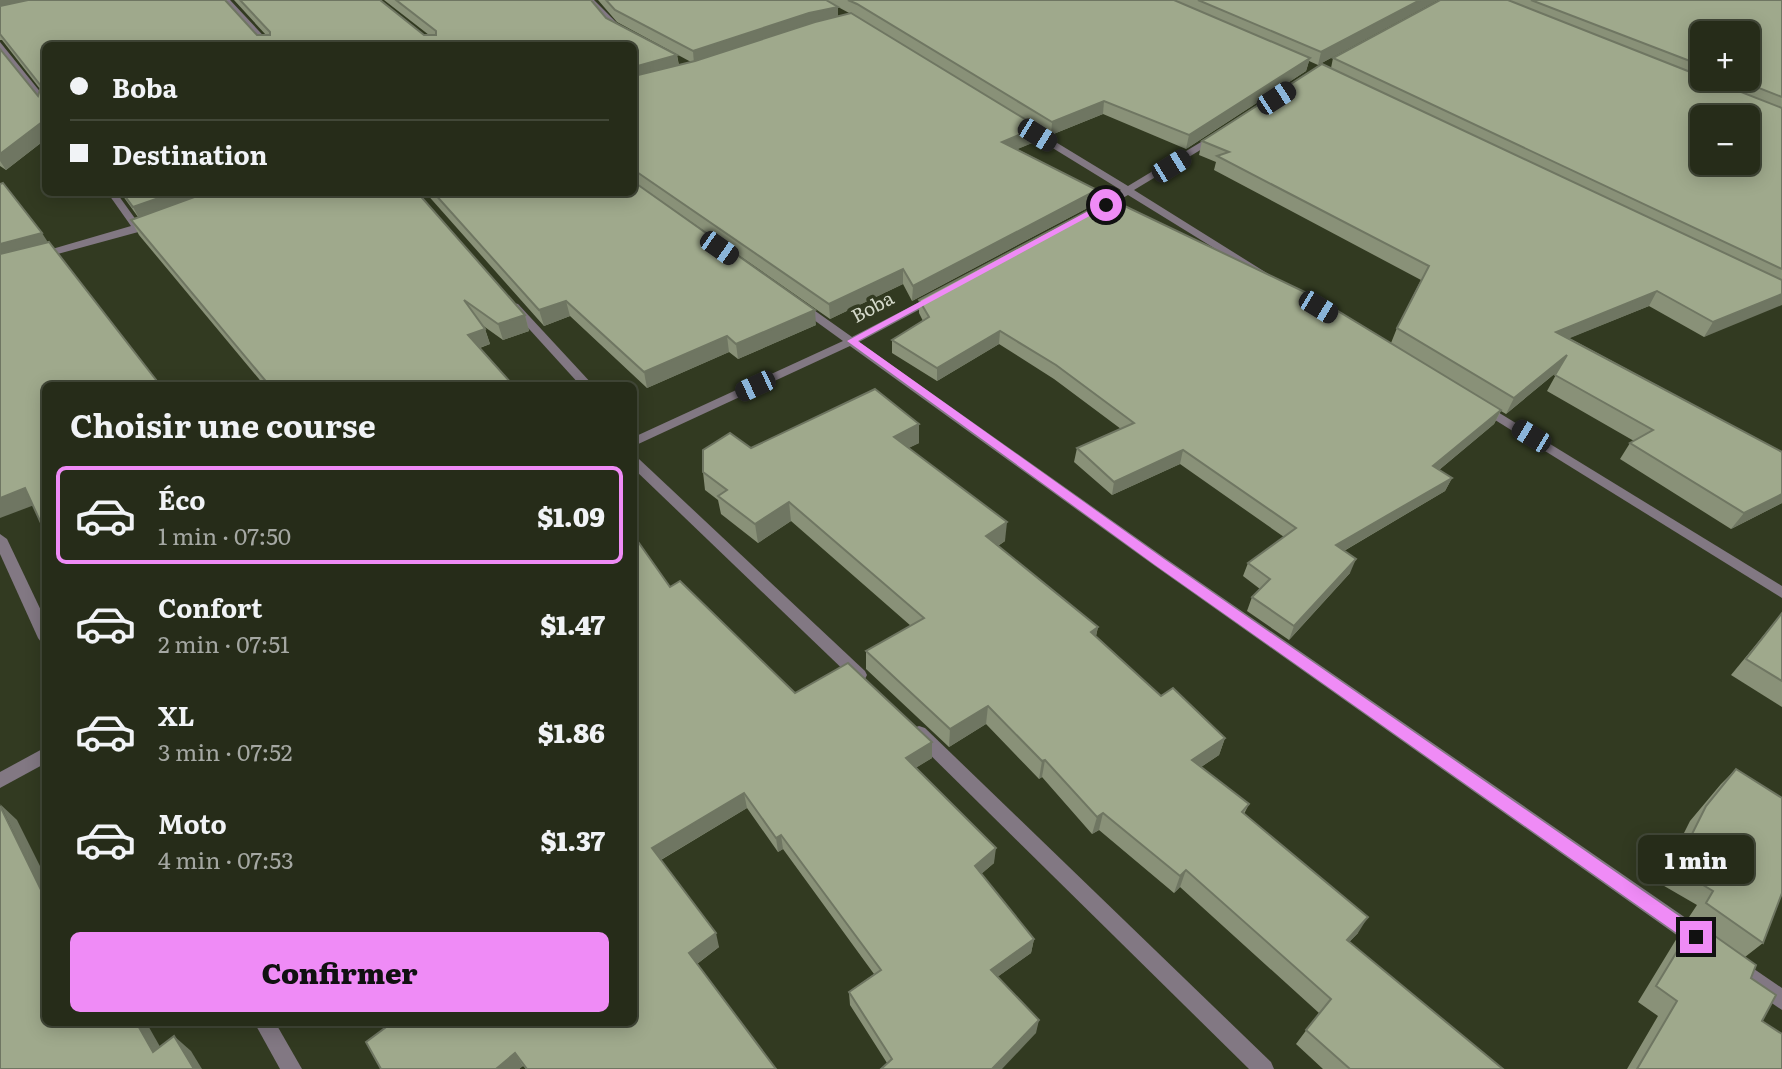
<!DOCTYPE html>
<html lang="fr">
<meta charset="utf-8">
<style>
:root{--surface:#262c19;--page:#323826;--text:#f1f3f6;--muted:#a4a7a2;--line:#424838;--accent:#ef8bf6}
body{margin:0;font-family:Literata,serif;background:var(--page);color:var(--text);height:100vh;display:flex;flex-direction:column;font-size:26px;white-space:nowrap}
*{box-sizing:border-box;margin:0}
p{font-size:23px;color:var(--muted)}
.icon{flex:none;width:38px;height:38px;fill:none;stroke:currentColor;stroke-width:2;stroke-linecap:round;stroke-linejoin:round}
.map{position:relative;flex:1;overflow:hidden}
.sheet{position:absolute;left:42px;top:382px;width:595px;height:644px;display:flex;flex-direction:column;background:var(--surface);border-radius:10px;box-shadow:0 4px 18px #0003,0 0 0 2px var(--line)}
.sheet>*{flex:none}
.banner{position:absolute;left:42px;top:42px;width:595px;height:154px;border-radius:10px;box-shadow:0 4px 18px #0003,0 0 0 2px var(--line);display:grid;align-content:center;height:154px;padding:0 28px;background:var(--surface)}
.tools{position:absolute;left:1690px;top:21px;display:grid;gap:14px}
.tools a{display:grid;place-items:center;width:70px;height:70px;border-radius:10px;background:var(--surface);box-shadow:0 4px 18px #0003,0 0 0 2px var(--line);font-size:35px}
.end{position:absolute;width:32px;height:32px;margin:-16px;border:9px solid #ef8bf6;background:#111;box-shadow:0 0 0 4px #111}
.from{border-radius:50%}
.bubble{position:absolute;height:49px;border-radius:10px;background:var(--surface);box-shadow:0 4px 18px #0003,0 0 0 2px var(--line);font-size:23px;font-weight:800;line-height:49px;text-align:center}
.car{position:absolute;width:21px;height:42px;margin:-21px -10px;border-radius:9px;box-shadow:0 0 5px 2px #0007;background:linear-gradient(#222 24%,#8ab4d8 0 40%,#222 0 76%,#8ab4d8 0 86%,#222 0)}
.banner b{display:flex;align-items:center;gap:24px;height:66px;font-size:26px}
.banner b+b{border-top:2px solid var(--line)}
.banner i{width:18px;height:18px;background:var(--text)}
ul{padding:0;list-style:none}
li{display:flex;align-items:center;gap:21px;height:98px;margin:0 14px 10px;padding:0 14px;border:4px solid transparent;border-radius:10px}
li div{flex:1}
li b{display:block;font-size:26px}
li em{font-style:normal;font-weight:800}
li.current{border-color:var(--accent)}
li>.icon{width:63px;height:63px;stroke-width:1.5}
h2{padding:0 28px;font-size:32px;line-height:84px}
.action{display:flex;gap:14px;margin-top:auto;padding:14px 28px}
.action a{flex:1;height:80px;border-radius:10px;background:var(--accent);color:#111;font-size:28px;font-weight:800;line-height:80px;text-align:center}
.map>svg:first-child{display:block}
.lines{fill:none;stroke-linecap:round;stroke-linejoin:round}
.minor{fill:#827883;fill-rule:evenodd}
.wall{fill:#899178;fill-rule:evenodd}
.shaded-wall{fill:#6f7662}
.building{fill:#9fa98c;stroke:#6f7662;stroke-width:2;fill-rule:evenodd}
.route{fill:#ef8bf6}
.labels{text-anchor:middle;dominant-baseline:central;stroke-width:7;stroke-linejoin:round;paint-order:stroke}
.far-street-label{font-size:19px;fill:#d4d9ca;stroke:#323a21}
</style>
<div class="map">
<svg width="1782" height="1069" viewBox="0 0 1782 1069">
<rect width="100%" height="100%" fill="#323a21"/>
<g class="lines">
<g class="minor">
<path d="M222,0h8l43,46h-9z"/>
<path d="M586,0h8l27,27v4h-6z"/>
<path d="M0,42l46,57v8l-46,-58z"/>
<path d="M1020,124h6l102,62 83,-50h6v4l-83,50 136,85 -5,3 -4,-1 -133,-82 -28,16h-6v-4l27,-17 -101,-62z"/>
<path d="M107,192h9l23,32 15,-4 5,3 -17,8 -99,27h-8v-4l96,-28z"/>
<path d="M935,294l5,3 -1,2 -80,43 306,216 544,376 3,7 -3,7 -7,2 -7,-2 -540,-382 -305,-220 -216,100v-9l209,-96 -47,-34v-4h8l48,34z"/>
<path d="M514,303l4,1 75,81h-13l-70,-77v-4z"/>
<path d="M1483,403l299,183v12l-303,-188 -2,-3 2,-3z"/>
<path d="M634,458l5,1 226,212 2,4 -2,4 -6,2 -6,-2 -219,-210z"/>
<path d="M0,534l7,5 39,82v23l-5,-2 -3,-4 -38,-84z"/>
<path d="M919,726l6,2 346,334 3,7h-25l-336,-331 -2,-5 2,-5z"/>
<path d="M46,747v16l-46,25v-16z"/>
<path d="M1738,958l44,30v22l-51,-35 -3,-7 3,-7z"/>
<path d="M254,1022h21l27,47h-22z"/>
</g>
</g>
<g class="wall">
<path d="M0,0l257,35h9l-32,-35h146l44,35h5l-45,-35h207l15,18 71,37 2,10 12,-3 -74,-40 -19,-22h840l-120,65 -9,-4 -3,10 -120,78 -83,-35 -52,21 -13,-7 -1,13 -20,8 80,41 -2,14 -183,97 -9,-17 -73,35 -196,-137 182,143 -78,34 -9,-7 -82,36 -77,-72 -26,10 -119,-134h209v-146h-588v93l-40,31 -6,-4v-117l38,47 2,-7 -38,-49h-2zM838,7l13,7 -13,2z"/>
<path d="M1440,0h342v294l-78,43 -55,-31 -80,32 213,114v51l-51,26 -111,-70 10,-16 4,-2 -87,-50 11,-20 -52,43 -5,-3 -7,13 -55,46 13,8 -7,13 -101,60 6,22 -61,67 -42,-29 5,-14 8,-8 -17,-13 5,-13 36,-26 -104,-73 -68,31 -38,-33 3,-14 44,-19 -67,-50 -55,-35 -62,37 -45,-28v-13l31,-19 -4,-8v-13l472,43 6,-15 24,-48 -207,-110 2,-8 -17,-7 3,-14 129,-73 2,-10zM1703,33l45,46h-45z"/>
<path d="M120,192h297l108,123 4,16 -26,9 -21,-15 3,4 5,15 -10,4 33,37h-249l-125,-150 -8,-15 7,-3z"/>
<path d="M919,424v19l-11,5 97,93 -7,5 100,81 -2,9 65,60 64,42 -6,17 -18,12 48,37 -5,10 114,119 -9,9 154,127h-180l-27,-25 23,-31 -139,-126 -6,6 -75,-63 -7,4 -50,-57 -3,2 -53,-55 -37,23 -83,-78v-18l45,-25 -120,-105 -33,22 -37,-29 -3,-14 -13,-10 -2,-18 48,-24z"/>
<path d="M670,587l125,106 137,49v16l-17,10 79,95 -13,11 53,65 -3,14 -34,24 39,56 -149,30 -37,-58 -1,-13 25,-18 -91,-125 -5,3 -31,-44 -86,52 58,87 -22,17 79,105h-250l-3,-3 -4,3h-138l253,-47z"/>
<path d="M1782,613v94l-51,-32z"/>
<path d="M1736,769l27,174 -18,14 17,64 20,48h-155l31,-53 -20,-14 39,-64 18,-16 38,27 -44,-32 8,-12 -38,-22 31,-62 31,-37z"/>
</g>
<g class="shaded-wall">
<path d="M0,0h52l-52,11z"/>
<path d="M1420,0h18l-120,65 3,-13z"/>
<path d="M838,7v12l-144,45 -1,-13 116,-38z"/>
<path d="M677,55l2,13 -45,12v-13z"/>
<path d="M1310,58l-4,13 -120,78 3,-14z"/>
<path d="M1104,101l-1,13 -52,21 1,-13z"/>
<path d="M46,119v20l-40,31 -6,-9v-7z"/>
<path d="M1038,127l-1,14 -36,15 1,-14z"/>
<path d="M1097,190l-2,14 -183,97 1,-15z"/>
<path d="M176,192h49l-84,30 -8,-15z"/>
<path d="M42,233l9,14 -51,14v-17z"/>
<path d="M903,269v15l-73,35 -1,-15z"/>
<path d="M1657,291l-8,15 -101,41 8,-15z"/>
<path d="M1782,294v11l-78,32 9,-15z"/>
<path d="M566,301l4,15 -26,10 -5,-16z"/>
<path d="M815,310l1,15 -78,34 -2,-15z"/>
<path d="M525,315l4,16 -26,9 -5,-16z"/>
<path d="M485,329l5,15 -17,6 -5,-15z"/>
<path d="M1000,331l-1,13 -62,37v-13z"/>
<path d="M727,336l2,16 -82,36 -3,-16z"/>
<path d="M1567,355l-8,15 -53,44 8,-16z"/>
<path d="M1501,410l-7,14 -67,56 6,-14z"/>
<path d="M919,424v19l-26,13 1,-19z"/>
<path d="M1183,450l-3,14 -68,31 2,-13z"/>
<path d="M1452,478l-7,13 -115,68 6,-14z"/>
<path d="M25,488l12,16 -37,14v-20z"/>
<path d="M1782,494v9l-51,26 13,-16z"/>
<path d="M789,502l2,19 -33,22 -3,-19z"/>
<path d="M1007,522l-2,19 -21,14 2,-19z"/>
<path d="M1356,559l-6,14 -61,67 5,-14z"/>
<path d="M1098,627l-4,18 -3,-13z"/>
<path d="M988,706l-2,18 -37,23 1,-18z"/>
<path d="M1225,738l-6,17 -33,22 6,-17z"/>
<path d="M932,742v16l-26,16v-16z"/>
<path d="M1045,760l-3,17 -3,2 3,-18z"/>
<path d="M744,793l3,15 -90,54 -5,-14z"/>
<path d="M0,804l17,16 29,58v22z"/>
<path d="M1103,813l-4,17 -7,4 5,-17z"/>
<path d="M781,835l2,14 -5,3 -2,-14z"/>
<path d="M996,848l-2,15 -21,18 2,-15z"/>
<path d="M1186,870l-6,17 -6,6 6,-17z"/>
<path d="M1368,917l-10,16 -22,23 11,-16z"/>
<path d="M716,933l3,14 -26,20 -4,-14z"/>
<path d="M1034,939l-3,14 -42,30 2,-13z"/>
<path d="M1039,1020l-3,13 -34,36h-10z"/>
<path d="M136,1022h10l25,44 -18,-14z"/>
<path d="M174,1036l17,15 11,18h-8z"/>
<path d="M515,1053l8,13 -4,3h-23z"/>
</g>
<g class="building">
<path d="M28,0h197l32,35h13v-3l-30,-32h140l44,35h12v-4l-40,-31h195l15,18 71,37 -43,12v-21h-588v73l-46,35v-105l38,47 3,-10 -41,-52v-28z"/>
<path d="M606,0h220l12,7 -29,6 -116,38 -78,-41z"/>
<path d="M848,0h326l136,58 -121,77 -85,-34 -52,21 -195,-118z"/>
<path d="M1198,0h222l-99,52z"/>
<path d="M1440,0h68l195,77v2h5l74,29v161l-449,-211zM1703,117h45v46h-45z"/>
<path d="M1531,0h251v97l-46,-18h12v-46h-45v33z"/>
<path d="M851,13l187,114 -36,15 95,48 -184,96 -10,-17 -74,35 -195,-134v-94l61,-15 120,-39z"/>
<path d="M1322,64l460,216v14l-69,28 -56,-31 -101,41 226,120v42l-38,19 -114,-70 23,-13 -98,-55 12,-20 -53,43 -117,-70 32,-62 -212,-110 12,-4 -27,-11z"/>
<path d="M634,182l181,128 -79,34 -9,-8 -83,36 -78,-71 -27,9 -106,-118h201z"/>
<path d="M3,183l39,50 -42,11v-60z"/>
<path d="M122,192h54l-43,15z"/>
<path d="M208,192h209l108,123 -27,9 -34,-24 21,29 -17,6 45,50h-244l-138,-165z"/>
<path d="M1110,199l203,97 188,114 -68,56 19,12 -116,67 20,14 -62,67 -42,-29 18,-18 -22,-16 48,-35 -113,-78 -69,32 -37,-34 57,-25 -78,-58 -56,-34 -63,37 -45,-28 37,-23 -10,-17z"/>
<path d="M49,242l111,143h-114v149l-21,-46 -25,10v-244z"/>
<path d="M875,389l44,35 -25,13 113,85 -21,14 112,91 -7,5 70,64 12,-8 52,50 -33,22 57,44 -7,8 126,105 -21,23 156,129h-153l-44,-39 25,-31 -145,-129 -6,6 -77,-63 -6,4 -52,-57 -3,1 -54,-55 -38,23 -84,-78 58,-33 -135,-116 -34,22 -37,-28 9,-6 -24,-18v-22l27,-17 21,15z"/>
<path d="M634,536l36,51 10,-6 115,112 53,-30 84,79 -26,16 90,90 -21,18 59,73 -43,31 48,50 -47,49h-111l11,-10 -43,-67 32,-22 -100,-135 -5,3 -32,-45 -92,55 64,85 -27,20 87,116h-249l-12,-16 -19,16h-115l-15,-27 27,-20h241z"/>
<path d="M1782,613v68l-36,-22z"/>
<path d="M1736,769l46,29v95l-19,50 -57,-40 7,-12 -38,-23 31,-62z"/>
<path d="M0,806l46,94v122h90l17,30 21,-16 20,33h-194z"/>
<path d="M1695,922l61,43 -5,13 25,17 -14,26 20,13v35h-145l40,-68 -21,-15z"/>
</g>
<path class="route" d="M1103,203l7,2 -252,136 306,218 538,373 2,5 -2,6 -6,2 -5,-2 -536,-378 -308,-224z"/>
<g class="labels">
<g class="far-street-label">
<text transform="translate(872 306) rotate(-28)">Boba</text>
</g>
</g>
</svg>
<div class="tools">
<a>+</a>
<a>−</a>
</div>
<i class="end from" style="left:1106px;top:205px"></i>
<i class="end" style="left:1696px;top:937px"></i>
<div class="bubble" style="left:1638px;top:835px;width:116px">1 min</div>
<i class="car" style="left:1276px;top:98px;rotate:57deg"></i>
<i class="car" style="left:1037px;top:135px;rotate:122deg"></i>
<i class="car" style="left:1171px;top:166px;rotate:58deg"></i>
<i class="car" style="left:719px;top:248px;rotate:125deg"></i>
<i class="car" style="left:1318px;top:307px;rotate:121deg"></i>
<i class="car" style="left:755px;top:386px;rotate:245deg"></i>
<i class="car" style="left:1531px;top:436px;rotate:301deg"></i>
<div class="banner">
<b><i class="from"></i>Boba</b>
<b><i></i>Destination</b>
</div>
<section class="sheet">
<h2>Choisir une course</h2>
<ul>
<li class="current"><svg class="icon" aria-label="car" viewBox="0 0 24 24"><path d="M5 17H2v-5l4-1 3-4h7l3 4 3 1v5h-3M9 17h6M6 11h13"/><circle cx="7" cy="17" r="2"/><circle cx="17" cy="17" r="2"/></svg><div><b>Éco</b><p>1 min · 07:50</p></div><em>$1.09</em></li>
<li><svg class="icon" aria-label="car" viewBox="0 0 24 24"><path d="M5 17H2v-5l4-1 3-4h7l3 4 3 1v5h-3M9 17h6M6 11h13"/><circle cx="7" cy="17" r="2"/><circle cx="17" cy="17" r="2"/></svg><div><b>Confort</b><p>2 min · 07:51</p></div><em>$1.47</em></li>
<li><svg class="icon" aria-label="car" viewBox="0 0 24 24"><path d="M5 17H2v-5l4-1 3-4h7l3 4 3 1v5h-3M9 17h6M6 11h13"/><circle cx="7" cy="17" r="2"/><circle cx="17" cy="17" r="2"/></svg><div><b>XL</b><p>3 min · 07:52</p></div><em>$1.86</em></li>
<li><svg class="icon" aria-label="car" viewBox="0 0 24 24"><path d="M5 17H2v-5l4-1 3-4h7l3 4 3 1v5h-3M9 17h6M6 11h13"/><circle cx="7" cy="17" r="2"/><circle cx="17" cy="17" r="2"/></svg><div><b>Moto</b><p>4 min · 07:53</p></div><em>$1.37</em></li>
</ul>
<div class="action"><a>Confirmer</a></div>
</section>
</div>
